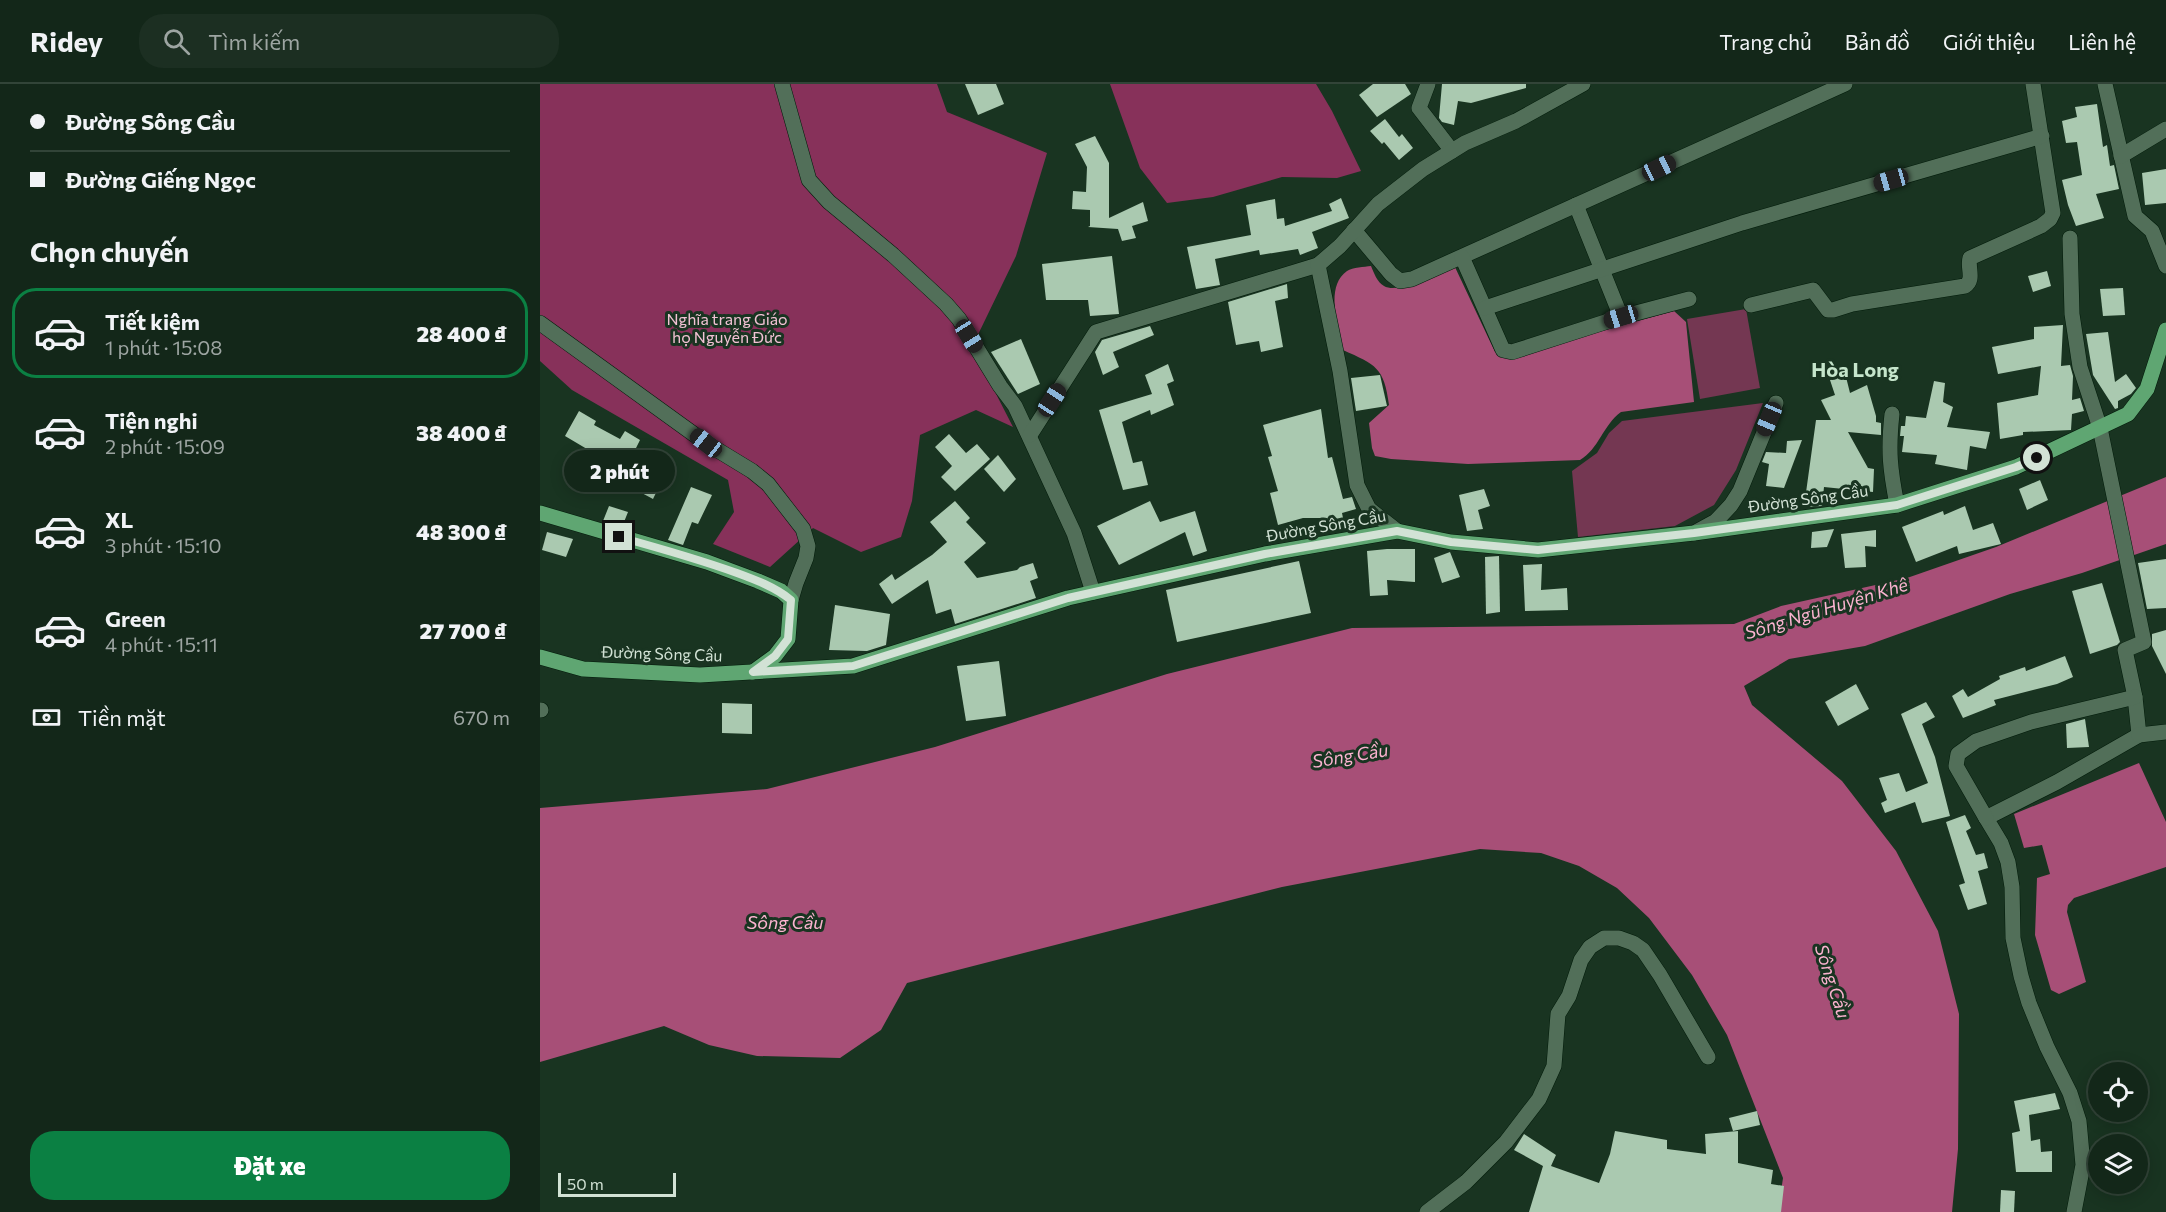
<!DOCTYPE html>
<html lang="vi">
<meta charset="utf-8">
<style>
:root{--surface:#132719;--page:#1c2f22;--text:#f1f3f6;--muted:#9da5a2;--line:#324438;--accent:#0b8043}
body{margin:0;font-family:Commissioner,sans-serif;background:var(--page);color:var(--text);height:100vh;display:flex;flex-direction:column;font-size:22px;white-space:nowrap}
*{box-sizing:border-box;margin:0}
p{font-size:20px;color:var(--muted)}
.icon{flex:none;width:33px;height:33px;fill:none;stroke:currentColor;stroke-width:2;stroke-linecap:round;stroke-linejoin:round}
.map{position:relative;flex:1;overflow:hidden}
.panel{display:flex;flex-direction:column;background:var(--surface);width:540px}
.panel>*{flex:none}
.banner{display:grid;align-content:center;height:132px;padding:0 30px;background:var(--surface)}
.fabs{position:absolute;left:1548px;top:978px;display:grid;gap:12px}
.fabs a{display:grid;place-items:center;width:60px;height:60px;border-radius:50%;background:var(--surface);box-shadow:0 3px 15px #0003,0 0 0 2px var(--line);font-size:30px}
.scale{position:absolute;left:18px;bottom:15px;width:118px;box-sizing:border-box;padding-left:6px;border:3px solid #d2e2d5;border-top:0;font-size:16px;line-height:21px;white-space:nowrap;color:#d2e2d5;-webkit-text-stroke:4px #193421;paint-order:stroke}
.end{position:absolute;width:27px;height:27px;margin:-14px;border:8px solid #d2e2d5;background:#111;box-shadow:0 0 0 3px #111}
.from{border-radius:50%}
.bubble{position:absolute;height:42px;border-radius:21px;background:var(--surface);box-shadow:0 3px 15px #0003,0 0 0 2px var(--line);font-size:20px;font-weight:800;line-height:42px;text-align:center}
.car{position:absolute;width:18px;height:36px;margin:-18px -9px;border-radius:8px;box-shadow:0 0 4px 2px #0007;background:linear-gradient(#222 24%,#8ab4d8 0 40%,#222 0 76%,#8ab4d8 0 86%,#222 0)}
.banner b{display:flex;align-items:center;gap:21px;height:57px;font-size:22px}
.banner b+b{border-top:2px solid var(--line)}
.banner i{width:15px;height:15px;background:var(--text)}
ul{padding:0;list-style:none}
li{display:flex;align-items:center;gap:18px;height:90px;margin:0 12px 9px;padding:0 18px;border:3px solid transparent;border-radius:24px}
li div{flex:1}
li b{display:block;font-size:22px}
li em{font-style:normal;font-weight:800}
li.current{border-color:var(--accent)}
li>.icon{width:54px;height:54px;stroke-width:1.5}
h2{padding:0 30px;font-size:27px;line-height:72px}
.pay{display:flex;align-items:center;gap:15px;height:66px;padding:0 30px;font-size:22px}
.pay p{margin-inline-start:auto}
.action{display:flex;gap:12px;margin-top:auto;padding:12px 30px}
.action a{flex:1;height:69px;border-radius:24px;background:var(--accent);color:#fff;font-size:24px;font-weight:800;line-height:69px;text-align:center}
header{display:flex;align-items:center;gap:36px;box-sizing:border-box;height:84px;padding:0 30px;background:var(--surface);border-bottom:2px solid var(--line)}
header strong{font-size:28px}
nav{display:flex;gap:33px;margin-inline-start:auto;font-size:21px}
.search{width:420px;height:54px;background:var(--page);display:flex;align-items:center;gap:15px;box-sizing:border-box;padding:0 21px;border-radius:24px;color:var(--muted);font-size:22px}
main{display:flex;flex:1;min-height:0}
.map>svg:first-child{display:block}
.green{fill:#743752}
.forest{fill:#87315a}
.water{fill:#a74f77}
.building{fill:#aac9b0}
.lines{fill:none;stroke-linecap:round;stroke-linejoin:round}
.minor-casing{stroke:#021b0a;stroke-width:16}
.major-casing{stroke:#021b0a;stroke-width:16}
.minor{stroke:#526f59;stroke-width:15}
.major{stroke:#5fa672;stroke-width:15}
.route{stroke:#d2e2d5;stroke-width:8}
.labels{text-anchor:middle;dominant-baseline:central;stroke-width:6;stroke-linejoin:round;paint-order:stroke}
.park-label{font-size:16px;fill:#f3c2d5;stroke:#193421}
.street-label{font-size:16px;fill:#d2e2d5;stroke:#193421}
.water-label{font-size:18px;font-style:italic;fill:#fcb3d0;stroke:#193421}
.quarter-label{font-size:20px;font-weight:bold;fill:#c5e5cb;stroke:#193421}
</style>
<header>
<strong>Ridey</strong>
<div class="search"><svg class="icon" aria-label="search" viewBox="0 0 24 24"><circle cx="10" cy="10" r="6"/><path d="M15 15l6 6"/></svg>Tìm kiếm</div>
<nav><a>Trang chủ</a><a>Bản đồ</a><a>Giới thiệu</a><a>Liên hệ</a></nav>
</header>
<main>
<section class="panel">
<div class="banner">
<b><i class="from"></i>Đường Sông Cầu</b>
<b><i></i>Đường Giếng Ngọc</b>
</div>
<h2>Chọn chuyến</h2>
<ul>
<li class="current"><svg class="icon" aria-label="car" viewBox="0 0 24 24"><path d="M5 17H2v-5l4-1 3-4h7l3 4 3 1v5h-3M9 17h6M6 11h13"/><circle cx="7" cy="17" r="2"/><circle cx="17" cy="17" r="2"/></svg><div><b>Tiết kiệm</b><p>1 phút · 15:08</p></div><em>28 400 ₫</em></li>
<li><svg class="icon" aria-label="car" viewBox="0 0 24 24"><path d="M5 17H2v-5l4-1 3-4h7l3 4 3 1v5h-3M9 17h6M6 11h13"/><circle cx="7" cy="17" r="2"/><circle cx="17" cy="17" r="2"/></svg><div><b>Tiện nghi</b><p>2 phút · 15:09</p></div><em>38 400 ₫</em></li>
<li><svg class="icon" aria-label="car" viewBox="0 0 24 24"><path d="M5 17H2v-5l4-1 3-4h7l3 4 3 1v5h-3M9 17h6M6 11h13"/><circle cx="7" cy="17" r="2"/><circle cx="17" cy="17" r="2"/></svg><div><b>XL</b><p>3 phút · 15:10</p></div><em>48 300 ₫</em></li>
<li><svg class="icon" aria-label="car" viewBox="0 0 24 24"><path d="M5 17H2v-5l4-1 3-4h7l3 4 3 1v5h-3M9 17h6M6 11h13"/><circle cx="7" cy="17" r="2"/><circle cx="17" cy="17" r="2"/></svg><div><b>Green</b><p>4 phút · 15:11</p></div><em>27 700 ₫</em></li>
</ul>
<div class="pay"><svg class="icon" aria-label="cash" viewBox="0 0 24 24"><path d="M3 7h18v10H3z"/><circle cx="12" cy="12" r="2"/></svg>Tiền mặt<p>670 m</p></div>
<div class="action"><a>Đặt xe</a></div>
</section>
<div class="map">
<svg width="1626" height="1128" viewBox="0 0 1626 1128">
<rect width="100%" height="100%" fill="#193421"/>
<g class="green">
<path d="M1206,225l14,79 -60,11 -13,-80z"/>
<path d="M1223,319l-27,67 -22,35 -39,21 -97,11 -6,-66 25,-18 12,-20 13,-12z"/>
</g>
<g class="forest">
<path d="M0,0h397l10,28 100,41 -31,103 -44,91 41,80 -37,-17 -56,25 -8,66 -11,36 -40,15 -48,-24 -43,39 -57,-23 21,-32 -6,-32 -156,-90 -32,-29z"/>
<path d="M570,0h206l16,27 29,60 -24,7 -55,-1 -69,20 -46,6 -27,-35z"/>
</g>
<g class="water">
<path d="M914,181l41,87 16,4 163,-45 12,11 8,80 -73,10c-18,13 -22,37 -41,48l-112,4 -77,-5 -16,-3 -3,-8 -3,-25 20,-18c-5,-38 -13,-40 -46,-55 -4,-22 -19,-63 4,-79 6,-4 17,-4 24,-5 3,7 6,16 13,20 15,9 55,-14 70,-21z"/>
<path d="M1626,393v67l-84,29 -72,21 -145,52 -76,13 -45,27 8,19 90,76 54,70 42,80 21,83 -1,135 -6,63h-174l5,-34 -56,-143 -35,-60 -43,-57 -32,-30 -38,-22 -38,-13 -61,-4 -198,38 -375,96 -26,47 -41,28 -83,-2 -48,-11 -45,-19 -124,36v-254l227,-19 168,-42 232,-73 185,-46 382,-4 47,-18 126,-28 89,-31z"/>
<path d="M1599,679l27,59v45l-92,31 -6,7 -1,7 19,70 -27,12 -8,-4 -16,-55 2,-57 13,-4 -8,-29 -18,3 -10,-34z"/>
</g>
<g class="building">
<path d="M425,0h31l8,20 -26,11z"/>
<path d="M833,0h32l6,10 -34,23 -18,-22z"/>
<path d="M902,0h84v4l-55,15 -13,-2 -4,24 -12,-3 -3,-4z"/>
<path d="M1557,20l6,43 4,-2 3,21 4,-1 5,24 -23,5 8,24 -28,8 -8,-21 -6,-25 20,-5 -5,-33 -11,1 -4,-22 15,-4 -2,-10z"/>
<path d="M845,35l14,18 3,-3 11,14 -14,12 -15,-18 -2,2 -12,-13z"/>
<path d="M555,52l14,27v55l34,-16 5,19 -16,5 4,12 -14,3 -4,-12 -30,-2 2,-1v-16l-18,-1 1,-18 13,1 1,-25 -12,-23z"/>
<path d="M1626,85v34l-21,2 -3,-32z"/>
<path d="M801,114l8,20 -37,14 6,16 -18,7 -2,-6 -38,6 -1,-5 -44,9 5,26 -24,4 -9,-42 64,-12 -5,-30 29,-6 2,20 7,-1 1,8 47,-15 -3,-7z"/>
<path d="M572,172l7,58 -29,2 -2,-16h-42l-4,-36z"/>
<path d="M1507,187l4,15 -18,6 -5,-16z"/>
<path d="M747,200l1,14 -13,3 8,46 -22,5 -2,-11 -23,4 -8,-43z"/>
<path d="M1583,204l2,27 -22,1 -3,-27z"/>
<path d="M1523,241l-2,41 9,-1 3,11 -1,24 8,-2 4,13 -12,3 -1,16 -48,2v3l-23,4 -3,-36 41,-8 3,-29 -43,8 -6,-27 42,-8v-12z"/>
<path d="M610,242l4,9 -41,17 6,15 -16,8 -8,-23 7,-12z"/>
<path d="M1568,248l7,50 11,-8 10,14 -5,6 -13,7v7l-3,1 -22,-34 -7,-41z"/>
<path d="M481,255l19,45 -22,10 -27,-42z"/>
<path d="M628,280l6,17 -7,3 7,21 -23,10 -1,-5 -28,12 11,41 9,-2 6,24 -25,5 -24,-80 53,-16 -7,-19z"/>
<path d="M1305,289l5,20 17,-8 9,31v6l5,1v12l-33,-3 20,36 6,1 -1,23 -49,-5 -2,19 -18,1 12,-87h15l-10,-20 14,-5 -5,-15z"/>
<path d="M840,291l7,31 -31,5 -5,-33z"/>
<path d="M1394,297l11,2 -2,19 10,5 -6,20 43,5 -4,17 -16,-3 -3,24 -32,-6 2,-9 -35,-3 2,-16h-4l1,-10h4l1,-10 20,2z"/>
<path d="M781,325l7,49 4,-1 11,42 9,-2 4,12 -14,4 3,15 -16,3 -3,-13h-23l-25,7 -8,-32 8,-2 -10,-34 4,-1 -9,-31z"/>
<path d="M39,327l17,10 -2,4 26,14 5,-8 15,9 -5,10 33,18 -15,31 -28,-15 4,-10 -64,-38z"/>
<path d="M409,350l17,19 11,-9 13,15 -35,32 -14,-14 11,-11 -17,-19z"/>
<path d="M1262,356l-18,48 -18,-2 3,-22 -7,-2 4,-10 20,1 1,-12z"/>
<path d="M458,371l18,24 -12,13 -20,-23z"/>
<path d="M1500,396l8,20 -21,10 -8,-21z"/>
<path d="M151,403l21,8 -14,29 -6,-2 -9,23 -15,-5z"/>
<path d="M944,405l6,17 -12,4 5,19 -16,2 -8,-36z"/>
<path d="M415,417l15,17 -4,4 20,21 -22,19 13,16 40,-8 3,-3 13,-4 5,15 -8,3 6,17 -81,26 -4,-15 -15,5 -8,-34 -36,24 -13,-20 13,-10 3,6 37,-25 15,-13 -17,-20z"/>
<path d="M610,417l10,21 35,-11 12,40 -14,5 -8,-24 -66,33 -22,-39z"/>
<path d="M69,422l19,6 -6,15 -19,-6z"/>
<path d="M1425,422l8,24 20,-7 8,21 -42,10 -2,-8 -41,16 -14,-35 41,-16 1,4z"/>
<path d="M1294,445l-7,18 -16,1 1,-16z"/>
<path d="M1336,446v17l-11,-1 1,21 -21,1 -4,-34z"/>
<path d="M7,448l26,7 -7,18 -24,-7z"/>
<path d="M847,465h28v33l-28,-2 1,15 -18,1 -3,-45z"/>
<path d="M910,468l10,25 -18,6 -8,-25z"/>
<path d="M959,472l1,56 -14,2 -1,-57z"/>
<path d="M1626,475v49l-19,1 -9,-46z"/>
<path d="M759,477l12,52 -134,29 -11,-52z"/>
<path d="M1002,480l-1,26 26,-2 1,22 -43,1 -2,-46z"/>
<path d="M1562,499l18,59 -3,3 -27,9 -18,-63z"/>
<path d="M295,521l55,9 -4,31 -19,6 -38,-1z"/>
<path d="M1626,546v44l-14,-28v-12z"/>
<path d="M1525,572l8,21 -16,7 -63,16 2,5 -33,13 -11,-22 11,-7 5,8 32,-18 -1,-3 26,-9 1,4z"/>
<path d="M459,577l7,55 -40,5 -9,-55z"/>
<path d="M1316,600l13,25 -31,17 -13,-24z"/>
<path d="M1386,618l9,15 -13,7 13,33 15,59 -28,7 -7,-21 -30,11 -4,-10 6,-3 -8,-22 20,-5 7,19 22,-9 -27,-69z"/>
<path d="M182,619l30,1v30l-30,-1z"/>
<path d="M1545,635l4,28 -22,1 -1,-24z"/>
<path d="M1425,731l6,13 -5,3 10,24 8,-2 4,15 -10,3 9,33 -19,6 -9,-25 6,-2 -19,-61z"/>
<path d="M1515,1009l5,16 -31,6 2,26 9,-2 1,13 11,-1v21h-36l-4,-39 8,-2 -6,-30z"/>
<path d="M1217,1027l3,14 -27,6 -4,-13z"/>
<path d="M1075,1047l52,9v9l39,5 -1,-20 33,-3v32l35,7 -2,14 13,2 -3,26h-252l14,-46 -29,-16 10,-16 32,21 -5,11 48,17 11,-29z"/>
<path d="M1461,1106l14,1 -1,21h-14z"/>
</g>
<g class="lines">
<defs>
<g id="minor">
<path d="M242,0l27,96 20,22 64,53 53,49 13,15 41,67 15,20 59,127 19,59"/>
<path d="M888,0l-9,24 33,43"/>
<path d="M1565,0l30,132 17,15 14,35"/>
<path d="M1581,72l45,-27"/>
<path d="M1036,121l45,112"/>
<path d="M814,146l37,44 9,7 12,-2 433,-195"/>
<path d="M1530,154l2,76 8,53 20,61 44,214 -19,8 10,47 4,38 -82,47 -71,36 15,25 7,19 4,25 1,51 8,38 8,27 18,44 23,46 9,28 4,44 -9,47"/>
<path d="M922,173l41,93 9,2 109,-35 68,-18"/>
<path d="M1211,221l62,-15 15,20h5l19,-6 113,-18c10,-7 2,-18 5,-28l71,-32 9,-7 3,-6 -20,-129"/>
<path d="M945,224l257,-85 300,-87"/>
<path d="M0,239l166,120 46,28 16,13 35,45 5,17 -2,12 -10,25 -5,17"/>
<path d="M1352,330c-4,37 -2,55 5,91"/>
<path d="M490,351l66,-103 222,-67"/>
<path d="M857,447l-28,-22 -12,-24 -17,-114 -22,-106 22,-19 38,-42 45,-35 42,-26 51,-22 67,-37"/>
<path d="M1154,449l22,-12 15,-16 9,-14 36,-88"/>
<path d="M0,626h1"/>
<path d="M1599,651l27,-3"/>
<path d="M1446,734l-30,-52 2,-12 18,-13 55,-19 104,-25"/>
<path d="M887,1128l39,-30 40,-40 33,-43 15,-33 4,-52 11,-18 12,-36 9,-13 14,-9h15l14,5 10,7 17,25 48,82"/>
</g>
<g id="major">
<path d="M0,429l167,49 51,19 23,10 10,9 -3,39 -13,17 -22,16"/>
<path d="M0,573l43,12 117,6 153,-9 215,-68 197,-44 132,-23 54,11 87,8 156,-17 203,-28 119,-38 112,-53 19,-25 19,-59"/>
</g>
</defs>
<use href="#minor" class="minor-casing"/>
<use href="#major" class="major-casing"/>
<use href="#minor" class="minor"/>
<use href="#major" class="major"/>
</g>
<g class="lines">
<path class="route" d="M79,453c40,11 79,22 118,36 19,7 38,14 54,27l-3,39 -13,17 -22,16 100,-6 215,-68 197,-44 132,-23 54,11 87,8 156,-17 203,-28 119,-38 21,-9"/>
</g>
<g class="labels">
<g class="park-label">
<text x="187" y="234">Nghĩa trang Giáo<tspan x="187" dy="18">họ Nguyễn Đức</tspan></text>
</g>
<g class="street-label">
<text transform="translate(1268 414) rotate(-8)">Đường Sông Cầu</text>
<text transform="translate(786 441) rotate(-10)">Đường Sông Cầu</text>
<text transform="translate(122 569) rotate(2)">Đường Sông Cầu</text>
</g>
<g class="water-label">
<text transform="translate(1286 524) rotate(-17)">Sông Ngũ Huyện Khê</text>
<text transform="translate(810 671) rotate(-9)">Sông Cầu</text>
<text x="245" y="838">Sông Cầu</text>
<text transform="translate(1293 897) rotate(72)">Sông Cầu</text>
</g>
<g class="quarter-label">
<text x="1315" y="285">Hòa Long</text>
</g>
</g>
</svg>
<div class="fabs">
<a><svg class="icon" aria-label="locate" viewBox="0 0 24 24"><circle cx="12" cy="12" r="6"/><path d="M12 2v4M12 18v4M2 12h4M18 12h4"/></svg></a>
<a><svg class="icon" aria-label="layers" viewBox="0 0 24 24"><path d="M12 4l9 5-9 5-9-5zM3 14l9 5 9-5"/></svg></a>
</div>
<div class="scale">50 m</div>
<i class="end from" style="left:1497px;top:374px"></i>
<i class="end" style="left:79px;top:453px"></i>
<div class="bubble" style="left:24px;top:366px;width:111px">2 phút</div>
<i class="car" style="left:1119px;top:84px;rotate:65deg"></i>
<i class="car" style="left:1351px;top:96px;rotate:254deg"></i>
<i class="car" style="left:1081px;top:233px;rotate:253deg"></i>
<i class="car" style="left:429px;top:252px;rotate:148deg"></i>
<i class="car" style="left:512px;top:316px;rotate:33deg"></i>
<i class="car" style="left:1229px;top:335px;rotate:203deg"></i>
<i class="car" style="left:166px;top:359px;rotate:308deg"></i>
</div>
</main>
